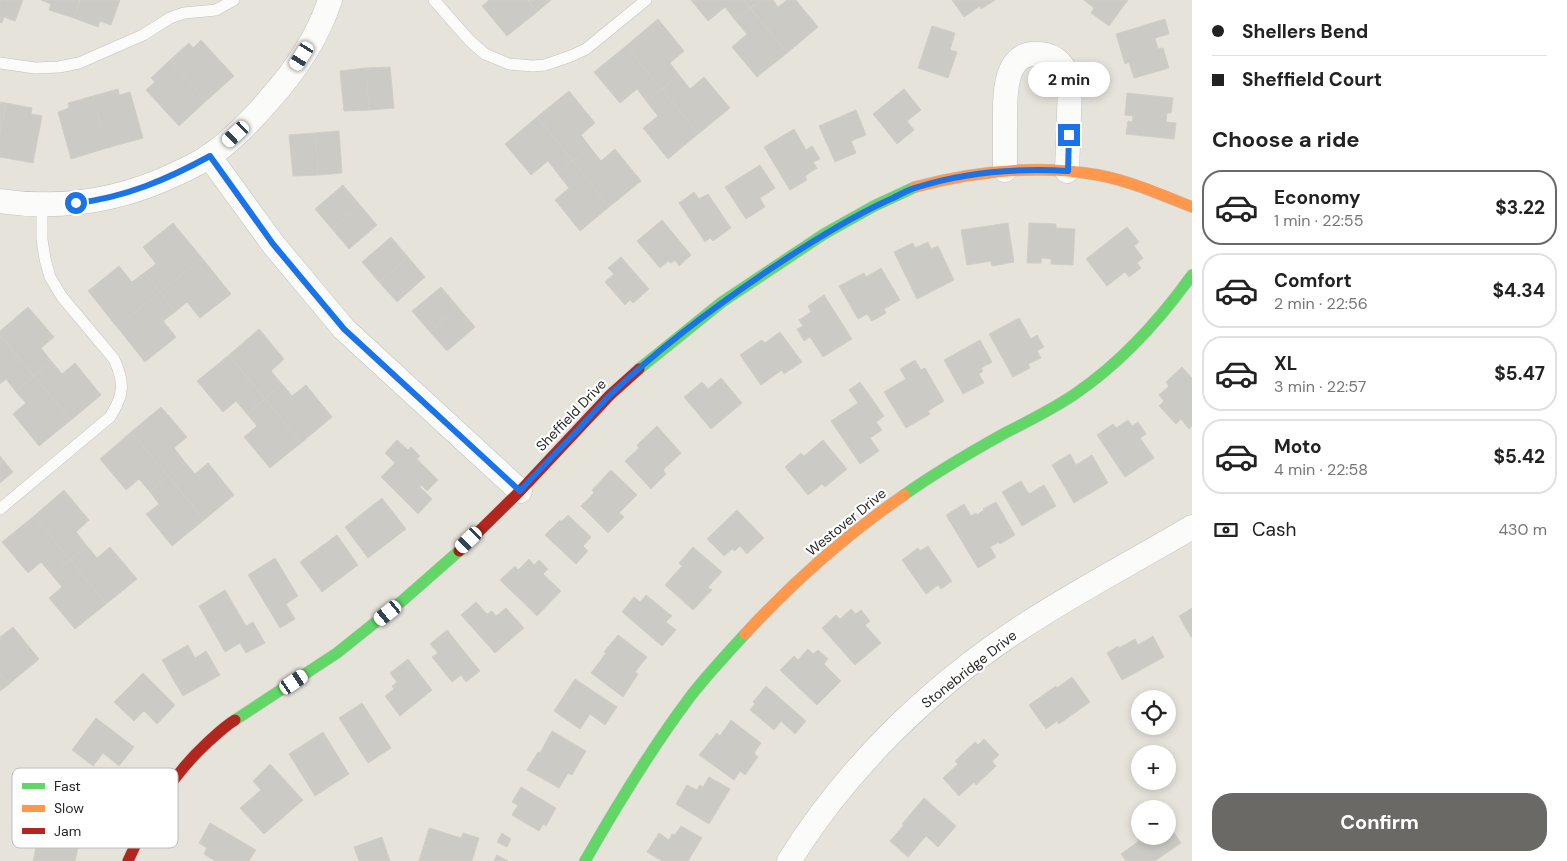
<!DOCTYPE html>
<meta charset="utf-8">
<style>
:root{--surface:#fff;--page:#f2f2f2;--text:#222;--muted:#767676;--line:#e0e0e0;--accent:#6a6966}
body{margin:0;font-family:"DM Sans",sans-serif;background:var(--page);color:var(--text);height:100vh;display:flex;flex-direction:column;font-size:19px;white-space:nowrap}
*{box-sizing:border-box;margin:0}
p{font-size:16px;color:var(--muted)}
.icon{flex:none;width:28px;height:28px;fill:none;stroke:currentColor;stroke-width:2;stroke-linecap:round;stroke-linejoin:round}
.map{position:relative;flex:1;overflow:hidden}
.details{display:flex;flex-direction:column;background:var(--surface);width:375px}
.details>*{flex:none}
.hud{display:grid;align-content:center;height:110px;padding:0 20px;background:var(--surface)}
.fabs{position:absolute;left:1131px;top:690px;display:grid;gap:10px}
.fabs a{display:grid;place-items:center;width:45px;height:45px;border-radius:50%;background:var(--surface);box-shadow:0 2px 8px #0003;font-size:25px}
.end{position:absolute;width:22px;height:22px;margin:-11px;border:6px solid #1a73e8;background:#fff;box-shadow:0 0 0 2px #fff}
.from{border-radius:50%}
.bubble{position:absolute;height:35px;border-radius:18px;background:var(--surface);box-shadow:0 2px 8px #0003;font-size:16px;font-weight:700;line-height:35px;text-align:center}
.car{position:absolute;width:15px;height:30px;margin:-15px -8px;border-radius:6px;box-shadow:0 0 4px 1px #0007;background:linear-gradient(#fff 24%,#345 0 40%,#fff 0 76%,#345 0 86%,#fff 0)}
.hud b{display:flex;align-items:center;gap:18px;height:48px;font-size:19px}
.hud b+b{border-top:1px solid var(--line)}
.hud i{width:12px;height:12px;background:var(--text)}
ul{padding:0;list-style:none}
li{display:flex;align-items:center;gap:15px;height:75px;margin:0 10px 8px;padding:0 10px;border:2px solid var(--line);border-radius:20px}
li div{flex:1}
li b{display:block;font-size:19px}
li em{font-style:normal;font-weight:700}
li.on{border-color:var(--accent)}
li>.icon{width:45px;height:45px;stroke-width:1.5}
h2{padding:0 20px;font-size:22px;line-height:60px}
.pay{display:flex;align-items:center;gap:12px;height:55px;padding:0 20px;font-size:19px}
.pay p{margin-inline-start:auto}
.button{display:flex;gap:10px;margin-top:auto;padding:10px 20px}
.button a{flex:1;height:58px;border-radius:20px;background:var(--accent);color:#fff;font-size:20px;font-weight:700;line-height:58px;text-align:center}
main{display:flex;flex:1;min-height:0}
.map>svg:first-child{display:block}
.building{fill:#cccac5;stroke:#d1cec8}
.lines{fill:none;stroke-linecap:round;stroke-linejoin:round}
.lane-casing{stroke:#c3c2c1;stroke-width:12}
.street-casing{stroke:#c3c2c1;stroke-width:25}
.fast-casing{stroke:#c3c2c1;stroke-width:12}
.slow-casing{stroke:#c3c2c1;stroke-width:12}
.jam-casing{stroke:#c3c2c1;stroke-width:12}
.lane{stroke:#fbfbfa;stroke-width:11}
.street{stroke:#fbfbfa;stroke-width:24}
.fast{stroke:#63d668;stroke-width:11}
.slow{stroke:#ff974d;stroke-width:11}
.jam{stroke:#b3261e;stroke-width:11}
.route{stroke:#1a73e8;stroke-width:6}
.labels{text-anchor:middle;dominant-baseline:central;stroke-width:4.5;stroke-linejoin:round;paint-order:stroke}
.street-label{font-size:14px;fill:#272727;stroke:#fff}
.key{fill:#fff;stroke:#bebebe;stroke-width:1}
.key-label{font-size:14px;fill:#272727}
</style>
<main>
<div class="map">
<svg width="1192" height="861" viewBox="0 0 1192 861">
<rect width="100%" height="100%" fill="#e6e3db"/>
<g class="building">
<path d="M0,0h23l-8,21 -11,-4 -2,6 -2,-1z"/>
<path d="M41,0h39l-6,18 -25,-8 2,-6z"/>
<path d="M80,0h40l-9,25 -11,-4 -2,6 -24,-9z"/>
<path d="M489,0h39l9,12 -30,24 -25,-30z"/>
<path d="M528,0h23l-14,12z"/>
<path d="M691,0h53l6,8 -15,12 -10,-13 -17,14z"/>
<path d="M744,0h16l-10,8z"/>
<path d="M760,0h13l5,7 9,-7h9l22,27 -31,26 -37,-45z"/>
<path d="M952,0h43l-14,9 -1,-3 -16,11z"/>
<path d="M1084,0h44l-19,26 -18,-13 3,-5z"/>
<path d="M750,8l37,45 -30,24 -25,-30 15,-13 -12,-14z"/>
<path d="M658,19l26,32 -14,12 9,12 -17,14 -36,-43z"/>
<path d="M1165,19l4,15 -14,4 3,11 5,-1 6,20 -35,10 -5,-16 -4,2 -9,-30z"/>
<path d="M932,26l23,7 -5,17 7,2 -9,26 -30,-10z"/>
<path d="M201,40l33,36 -28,25 -36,-41 19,-17 4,5z"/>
<path d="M626,46l36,43 -15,13 -10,-13 -17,14 -26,-31z"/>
<path d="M170,60l36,41 -27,25 -33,-36 9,-8 -4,-4z"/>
<path d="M390,67l4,41 -25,2 -3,-42z"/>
<path d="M366,68l3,42 -25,1 -4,-40z"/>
<path d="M679,75l11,14 14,-12 26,31 -32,26 -36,-45z"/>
<path d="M118,89l1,6 11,-3 13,46 -36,10 -14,-52z"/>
<path d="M662,89l36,45 -30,25 -25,-31 15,-12 -11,-14z"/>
<path d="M904,89l17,21 -14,11 7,9 -17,14 -24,-30z"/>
<path d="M569,91l26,32 -14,12 9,12 -17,14 -36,-44z"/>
<path d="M1127,93l46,5 -2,15h-4l-1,9 10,1 -2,16 -48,-5 2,-13 4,1 1,-6 -8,-1z"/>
<path d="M93,96l14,52 -36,11 -13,-47 11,-4 -1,-5z"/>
<path d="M0,102l6,1 -6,31z"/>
<path d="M6,103l26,5 -1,6 11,2 -9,47 -33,-6v-23z"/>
<path d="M856,110l10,25 -15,6 5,12 -21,9 -16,-36z"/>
<path d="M537,117l36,44 -15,13 -10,-13 -17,14 -26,-31z"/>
<path d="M794,129l12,21 6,-4 8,13 -7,3 4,6 -12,8 2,4 -17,10 -26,-43z"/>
<path d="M339,131l3,42 -24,2 -3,-42z"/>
<path d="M315,133l3,42 -25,1 -4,-41z"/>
<path d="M590,147l11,14 14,-12 26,32 -32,26 -36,-46z"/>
<path d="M573,161l36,46 -29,24 -25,-31 14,-12 -11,-14z"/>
<path d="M760,165l15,23 -15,10 5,9 -19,12 -21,-32z"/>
<path d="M343,185l17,20 -28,24 -17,-20z"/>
<path d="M694,192l5,7 9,-5 23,34 -18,13 -3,-3 -5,4 -26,-39z"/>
<path d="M360,205l17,20 -28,24 -17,-20z"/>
<path d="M662,220l29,35 -12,11 -4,-6 -4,3 -3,-2 -8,7 -23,-27z"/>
<path d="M173,223l29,35 -42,34 -16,-19 12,-9 -13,-17z"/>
<path d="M1008,223l6,39 -22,4 -1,-5 -24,4 -6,-35z"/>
<path d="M1029,223l27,1v4l19,1 -2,36 -22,-1v-5l-9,-1 -1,5h-14z"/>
<path d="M1127,227l12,15 -5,4 9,12 -6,5 4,5 -12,9 -4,-5 -18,14 -21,-27z"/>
<path d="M391,237l17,20 -29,25 -17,-20z"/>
<path d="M928,242l3,7 7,-3 16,34 -37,19 -23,-47 19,-9 2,5z"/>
<path d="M408,257l17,20 -28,25 -18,-20z"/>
<path d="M621,257l28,32 -16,14 -3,-3 -5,5 -20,-23 9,-8 -6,-6z"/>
<path d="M202,258l29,36 -31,24 -13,-16 -12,10 -15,-20z"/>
<path d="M119,266l13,16 12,-9 16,19 -43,35 -29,-36z"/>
<path d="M881,268l19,32 -16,9 2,4 -14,8 -5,-7 -9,5 -19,-33 25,-13 2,4z"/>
<path d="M441,287l17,20 -28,25 -18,-21z"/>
<path d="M160,292l15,20 -12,9 13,16 -31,25 -28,-35z"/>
<path d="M824,295l28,44 -29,18 -13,-20 -6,4 -7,-12 6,-3 -4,-6 12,-8 -3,-6z"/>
<path d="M28,307l26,30 -13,11 11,14 -18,14 -34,-41v-4z"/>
<path d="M458,307l17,20 -28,24 -17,-19z"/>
<path d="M1019,318l12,21 6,-4 7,12 -7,4 4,7 -13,6 2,4 -17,9 -24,-43z"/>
<path d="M259,329l25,30 -13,12 11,13 -17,15 -36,-44z"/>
<path d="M780,332l22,30 -18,12 -2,-4 -21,15 -21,-30 22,-15 3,3z"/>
<path d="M0,335l34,41 -18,16 -10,-13 -6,5z"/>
<path d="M980,340l12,22 -11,6 2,3 -4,3 5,9 -21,11 -19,-34z"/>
<path d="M229,355l36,44 -18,15 -11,-13 -13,11 -26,-31z"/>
<path d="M915,360l6,10 4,-2 19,33 -16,10 2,3 -24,14 -22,-36 22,-13 -6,-10z"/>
<path d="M52,362l10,12 13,-11 26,32 -30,25 -37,-44z"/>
<path d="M1182,367l10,11v48l-3,3 -8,-10 -5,5 -17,-18 5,-5 -5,-6 10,-9 -3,-4z"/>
<path d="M34,376l37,44 -32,26 -26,-32 13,-11 -10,-11z"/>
<path d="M721,378l21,25 -31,26 -27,-32 18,-15 6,7z"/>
<path d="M860,382l24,34 -8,6 6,8 -12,8 9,13 -19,13 -29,-43 27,-18 -9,-13z"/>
<path d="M282,384l10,12 14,-11 26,32 -31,26 -36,-44z"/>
<path d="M265,399l36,44 -31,25 -26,-31 13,-11 -10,-12z"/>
<path d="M161,407l26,30 -13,11 11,14 -17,14 -37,-44z"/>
<path d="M1128,420l4,6 6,-4 8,12 -6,4 14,20 -29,19 -28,-42 16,-11 3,4z"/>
<path d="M657,426l24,27 -18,17 3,4 -15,15 -26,-28 14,-13 -2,-3z"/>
<path d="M131,432l37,44 -18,16 -11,-13 -13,11 -26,-31z"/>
<path d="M397,440l11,10 3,-3 9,9 -3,3 21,21 -11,11 -6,-6 -1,2 12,12 -14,15 -37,-37 14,-14 -10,-10z"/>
<path d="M823,440l24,29 -22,18 -3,-3 -14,11 -23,-28 16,-14 3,3z"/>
<path d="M1070,454l6,11 16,-10 16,28 -34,20 -22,-38z"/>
<path d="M0,456l13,16 -13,11z"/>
<path d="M185,462l10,12 13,-11 26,32 -30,25 -36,-44z"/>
<path d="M611,470l26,25 -18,18 5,4 -16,16 -27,-27 13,-13 -2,-3z"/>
<path d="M168,476l36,44 -32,26 -26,-32 13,-10 -9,-12z"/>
<path d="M1021,481l8,13 15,-9 12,21 -34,20 -20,-34z"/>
<path d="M64,490l25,30 -13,12 11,14 -17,14 -36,-44z"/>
<path d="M382,498l24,31 -38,29 -23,-31z"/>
<path d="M996,502l19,33 -15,9 -1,-2 -9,5 6,10 -18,11 -32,-53 18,-11 7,12 5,-3 1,2 7,-5 -1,-1z"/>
<path d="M737,510l27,28 -17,16 -7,-8 -5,5 -3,-2 -8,7 -17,-17z"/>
<path d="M568,515l23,22 -8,9 5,5 -12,13 -31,-29 15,-15 1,2z"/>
<path d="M34,516l36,44 -18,15 -11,-13 -13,11 -26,-31z"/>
<path d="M337,535l21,30 -36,27 -22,-30z"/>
<path d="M87,546l10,12 13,-11 27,32 -31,25 -36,-44z"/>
<path d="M928,546l24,35 -11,8 -3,-4 -12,9 -24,-34 16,-12 2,3z"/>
<path d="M693,547l29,25 -14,15 4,3 -19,20 -28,-25 17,-19 -3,-3z"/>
<path d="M275,558l23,38 -12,8 9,15 -15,9 -32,-53z"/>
<path d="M529,559l5,6 5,-5 9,9 -5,5 18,17 -24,25 -37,-36 15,-14 3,4z"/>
<path d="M70,560l36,44 -31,25 -26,-31 13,-11 -10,-12z"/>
<path d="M225,590l21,36 7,-4 12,21 -19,10 -6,-10 -15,9 -26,-46z"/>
<path d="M646,595l26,21 -6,6 10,8 -14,16 -40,-34 12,-15 6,5z"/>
<path d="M476,602l11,12 5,-3 4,5 10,-8 18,20 -29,25 -34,-38z"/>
<path d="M1192,608v29h-1l-12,-21z"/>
<path d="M851,609l5,5 5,-4 9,11 -5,4 16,18 -26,22 -33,-37 14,-13 4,4z"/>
<path d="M13,627l26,32 -30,25 -9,-10v-37z"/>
<path d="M447,630l33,41 -14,11 -5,-7 -9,7 -20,-25 6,-4 -8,-9z"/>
<path d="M618,635l29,22 -12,15 3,2 -15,23 -32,-24 15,-20 -2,-1z"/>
<path d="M1153,636l11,21 -42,23 -15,-27 11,-7 1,2 16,-9 3,6z"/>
<path d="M188,645l7,13 11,-7 14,24 -37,21 -21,-36z"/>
<path d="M808,649l5,5 5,-4 10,9 -4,5 17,17 -24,24 -37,-35 14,-14 4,4z"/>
<path d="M408,659l24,31 -32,26 -15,-20 9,-7 -2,-3 5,-4 -7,-9z"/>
<path d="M143,673l32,32 -18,19 -13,-13 -10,10 -20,-19z"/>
<path d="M0,674l9,10 -9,7z"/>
<path d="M1072,677l18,25 -31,22 -2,-3 -11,8 -17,-24 27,-19 1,2z"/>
<path d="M575,679l42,28 -12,18 -15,-11 -10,15 -26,-18z"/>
<path d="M766,686l40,35 -11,13 -14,-13 -7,9 -24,-20 5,-6 -2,-2z"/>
<path d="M362,703l29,45 -23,15 -29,-45z"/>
<path d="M96,718l38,29 -15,19 -16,-13 -10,13 -21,-16z"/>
<path d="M731,720l30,23 -7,10 4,4 -13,18 -5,-4 -6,9 -35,-25 18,-22 3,3z"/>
<path d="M552,731l34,20 -14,24 -4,-2 -9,15 -32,-18 11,-18 2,1z"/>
<path d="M323,732l26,42 -34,22 -26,-42z"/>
<path d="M984,739l15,16 -7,6 4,5 -20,19 -2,-3 -15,14 -16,-18 15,-14 -3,-3 20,-19 3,3z"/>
<path d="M270,764l33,36 -39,34 -24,-26 21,-18 -8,-9z"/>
<path d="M709,777l21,12 -21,35 -33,-20 11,-19 10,5 3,-5 3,2z"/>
<path d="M521,787l35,21 -10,18 -3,-2 -4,7 -27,-16 6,-10 -6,-3z"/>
<path d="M924,798l32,28 -18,21 -12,-11 -18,21 -18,-16 14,-16 -2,-1z"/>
<path d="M210,823l46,27 -7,11h-34l-11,-7 3,-6 -8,-5z"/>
<path d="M1168,824l13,19 -26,18h-29l-5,-7 18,-13 -2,-2 5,-3h26z"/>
<path d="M681,826l21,12 -14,23h-26l-15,-9 12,-19 10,7 3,-6 3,1z"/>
<path d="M429,828l32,10 2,-5 16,5 -7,23h-53z"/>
<path d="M502,833l9,6 -4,8 -10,-5z"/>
<path d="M39,834l40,9 -4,18h-42z"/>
<path d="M382,837l8,24h-31l-5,-14z"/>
<path d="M497,855l11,6h-14z"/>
</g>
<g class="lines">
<defs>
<g id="lane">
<path d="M434,0l36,41 15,13 24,10 24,2 12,-1 26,-9 15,-7 60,-49"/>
<path d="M0,63l35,5 24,-1 20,-4 64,-28 27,-17 14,-5 32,-3 18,-10"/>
<path d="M0,509l110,-92c14,-22 15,-34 4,-58l-52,-62 -12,-20 -5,-18 -3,-20v-35"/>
</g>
<g id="street">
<path d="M209,156l64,88 71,85 176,162"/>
<path d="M1005,170c0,-15 0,-30 0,-46 0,-27 -3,-79 41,-69 16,4 21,17 24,31l-3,85"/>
<path d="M0,201c61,9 122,-1 178,-28 11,-5 23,-11 33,-18 21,-15 41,-35 58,-55 25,-28 49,-63 61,-100"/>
<path d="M789,861c58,-93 139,-172 230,-232 56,-37 116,-68 173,-102"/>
</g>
<g id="fast">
<path d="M639,369l83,-67 102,-68 50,-28 41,-19"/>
<path d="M904,495c32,-23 67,-43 101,-62 24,-12 48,-24 70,-39 47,-32 84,-73 117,-119"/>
<path d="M235,720l102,-67 65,-52 57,-50"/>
<path d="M585,861c32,-56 66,-112 105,-164 17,-22 36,-42 55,-63"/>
</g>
<g id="slow">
<path d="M915,187c60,-16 121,-23 183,-12 32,6 64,20 94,32"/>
<path d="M745,634c48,-52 101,-99 159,-139"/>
</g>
<g id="jam">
<path d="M459,551l61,-60 90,-96 29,-26"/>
<path d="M128,861c20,-45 43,-85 80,-119 9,-8 17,-16 27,-22"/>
</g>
</defs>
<use href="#lane" class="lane-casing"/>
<use href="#street" class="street-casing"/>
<use href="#fast" class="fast-casing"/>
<use href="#slow" class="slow-casing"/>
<use href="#jam" class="jam-casing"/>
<use href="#lane" class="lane"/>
<use href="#street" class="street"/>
<use href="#fast" class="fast"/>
<use href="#slow" class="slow"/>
<use href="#jam" class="jam"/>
</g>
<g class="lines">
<path class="route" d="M76,203c48,-5 92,-24 134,-47l63,88 71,85 176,162c18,-20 37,-39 55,-58 12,-13 24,-27 36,-39 58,-55 123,-102 190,-145 30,-19 60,-37 92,-51 8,-4 16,-9 25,-11 48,-15 99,-19 150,-16l1,-36"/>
</g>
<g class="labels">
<g class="street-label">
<text transform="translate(571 415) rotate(-46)">Sheffield Drive</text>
<text transform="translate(846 522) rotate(-39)">Westover Drive</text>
<text transform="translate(969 669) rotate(-38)">Stonebridge Drive</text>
</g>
</g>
<rect x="12" y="768" width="166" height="80" rx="8" class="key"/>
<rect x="22" y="783" width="23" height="6" fill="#63d668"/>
<rect x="22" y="805" width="23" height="7" fill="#ff974d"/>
<rect x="22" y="828" width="23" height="6" fill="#b3261e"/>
<g class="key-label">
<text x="54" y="791">Fast</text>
<text x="54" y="813">Slow</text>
<text x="54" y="836">Jam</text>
</g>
</svg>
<div class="fabs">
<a><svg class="icon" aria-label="locate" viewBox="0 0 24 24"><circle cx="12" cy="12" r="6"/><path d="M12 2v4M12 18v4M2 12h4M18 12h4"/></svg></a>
<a>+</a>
<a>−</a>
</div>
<i class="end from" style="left:76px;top:203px"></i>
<i class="end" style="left:1069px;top:135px"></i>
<div class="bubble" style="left:1028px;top:62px;width:82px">2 min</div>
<i class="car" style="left:302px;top:56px;rotate:212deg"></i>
<i class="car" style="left:236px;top:134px;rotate:227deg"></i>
<i class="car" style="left:469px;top:540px;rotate:226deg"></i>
<i class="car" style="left:388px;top:613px;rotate:231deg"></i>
<i class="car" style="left:294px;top:682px;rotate:56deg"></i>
</div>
<section class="details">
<div class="hud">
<b><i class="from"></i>Shellers Bend</b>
<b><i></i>Sheffield Court</b>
</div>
<h2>Choose a ride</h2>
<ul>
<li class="on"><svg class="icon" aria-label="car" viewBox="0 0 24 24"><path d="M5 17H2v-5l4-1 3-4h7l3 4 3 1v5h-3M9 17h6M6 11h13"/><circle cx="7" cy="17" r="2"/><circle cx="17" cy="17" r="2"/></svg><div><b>Economy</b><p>1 min · 22:55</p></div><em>$3.22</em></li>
<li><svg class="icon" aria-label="car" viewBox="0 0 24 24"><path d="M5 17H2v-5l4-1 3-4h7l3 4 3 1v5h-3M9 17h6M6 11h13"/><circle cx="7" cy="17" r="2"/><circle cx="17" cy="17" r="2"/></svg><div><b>Comfort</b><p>2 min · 22:56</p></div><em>$4.34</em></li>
<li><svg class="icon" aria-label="car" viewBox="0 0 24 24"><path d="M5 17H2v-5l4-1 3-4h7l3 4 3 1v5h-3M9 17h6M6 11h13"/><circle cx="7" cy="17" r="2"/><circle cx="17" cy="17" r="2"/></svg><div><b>XL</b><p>3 min · 22:57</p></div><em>$5.47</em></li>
<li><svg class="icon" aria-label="car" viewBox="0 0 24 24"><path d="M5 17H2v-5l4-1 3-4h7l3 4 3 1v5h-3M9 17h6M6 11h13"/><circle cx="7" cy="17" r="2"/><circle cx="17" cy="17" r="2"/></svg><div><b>Moto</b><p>4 min · 22:58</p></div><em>$5.42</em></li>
</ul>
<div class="pay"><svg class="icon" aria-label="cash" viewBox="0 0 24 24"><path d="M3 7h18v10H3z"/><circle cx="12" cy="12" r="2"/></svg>Cash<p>430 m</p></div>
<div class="button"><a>Confirm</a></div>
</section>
</main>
